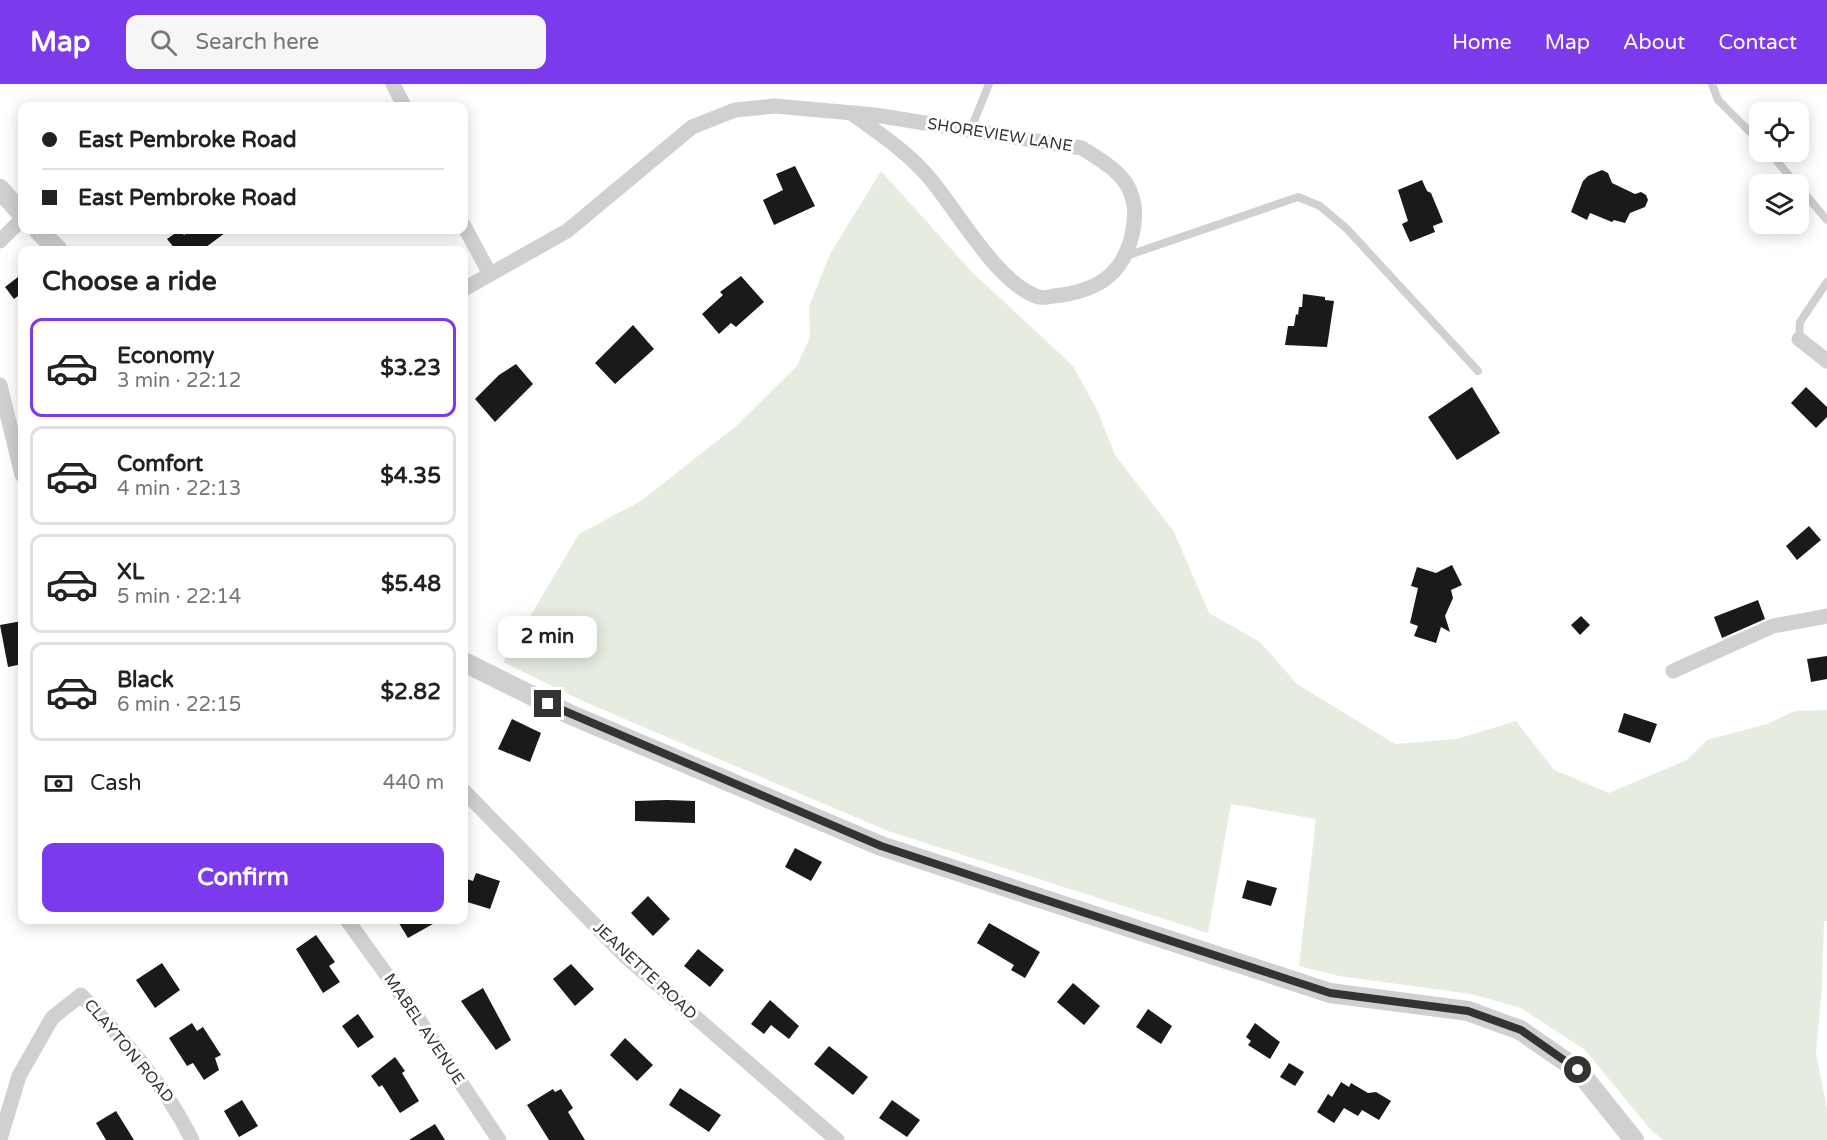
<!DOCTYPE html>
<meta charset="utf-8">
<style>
:root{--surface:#fff;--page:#f6f6f6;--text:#222;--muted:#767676;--line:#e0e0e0;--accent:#7c3aed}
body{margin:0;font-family:"Varela Round",sans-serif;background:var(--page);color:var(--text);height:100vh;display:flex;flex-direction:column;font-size:22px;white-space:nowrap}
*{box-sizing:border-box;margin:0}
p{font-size:20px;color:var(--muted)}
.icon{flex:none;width:33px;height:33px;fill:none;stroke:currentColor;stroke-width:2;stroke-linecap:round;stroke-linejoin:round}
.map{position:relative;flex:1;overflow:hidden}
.details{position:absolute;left:18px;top:162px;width:450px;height:678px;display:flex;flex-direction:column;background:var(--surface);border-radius:12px;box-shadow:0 3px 15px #0003}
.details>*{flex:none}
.banner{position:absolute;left:18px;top:18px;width:450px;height:132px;border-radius:12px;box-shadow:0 3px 15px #0003;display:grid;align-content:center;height:132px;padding:0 24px;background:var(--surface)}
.controls{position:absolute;left:1749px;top:18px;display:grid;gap:12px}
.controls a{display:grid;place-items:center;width:60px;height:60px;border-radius:12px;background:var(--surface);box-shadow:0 3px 15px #0003;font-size:30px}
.end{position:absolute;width:27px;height:27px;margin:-14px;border:8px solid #333;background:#fff;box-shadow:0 0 0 3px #fff}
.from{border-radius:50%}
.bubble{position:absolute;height:42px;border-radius:12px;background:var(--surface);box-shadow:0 3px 15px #0003;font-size:20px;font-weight:700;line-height:42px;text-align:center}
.banner b{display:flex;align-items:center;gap:21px;height:57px;font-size:22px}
.banner b+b{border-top:2px solid var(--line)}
.banner i{width:15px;height:15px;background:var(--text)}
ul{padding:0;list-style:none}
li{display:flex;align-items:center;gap:18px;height:99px;margin:0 12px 9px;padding:0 12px;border:3px solid var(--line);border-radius:12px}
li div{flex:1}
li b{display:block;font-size:22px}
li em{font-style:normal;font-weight:700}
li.active{border-color:var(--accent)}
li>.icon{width:54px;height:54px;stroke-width:1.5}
h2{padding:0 24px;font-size:27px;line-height:72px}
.pay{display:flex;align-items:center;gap:15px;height:66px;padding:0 24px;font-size:22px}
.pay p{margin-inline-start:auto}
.cta{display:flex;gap:12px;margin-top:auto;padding:12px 24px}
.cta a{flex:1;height:69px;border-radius:12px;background:var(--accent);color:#fff;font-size:24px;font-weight:700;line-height:69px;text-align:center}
header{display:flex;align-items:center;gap:36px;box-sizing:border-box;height:84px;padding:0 30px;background:var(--accent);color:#fff}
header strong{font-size:28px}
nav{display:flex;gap:33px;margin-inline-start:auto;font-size:21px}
.search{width:420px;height:54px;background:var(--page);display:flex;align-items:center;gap:15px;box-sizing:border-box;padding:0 21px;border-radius:12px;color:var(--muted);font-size:22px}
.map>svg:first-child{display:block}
.green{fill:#e6ecdf}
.building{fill:#1a1a1a}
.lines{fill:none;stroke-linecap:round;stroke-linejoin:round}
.service{stroke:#d0d0d0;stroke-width:8}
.minor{stroke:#d0d0d0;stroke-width:15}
.tertiary{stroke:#d0d0d0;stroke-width:20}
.route{stroke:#333;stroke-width:8}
.labels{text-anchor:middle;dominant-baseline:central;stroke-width:6;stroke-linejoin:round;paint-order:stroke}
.street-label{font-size:16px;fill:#333;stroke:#fff}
</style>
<header>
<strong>Map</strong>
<div class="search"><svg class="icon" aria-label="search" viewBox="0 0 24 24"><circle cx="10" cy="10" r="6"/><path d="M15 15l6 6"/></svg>Search here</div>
<nav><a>Home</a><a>Map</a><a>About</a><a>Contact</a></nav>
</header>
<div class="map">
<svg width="1827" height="1056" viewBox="0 0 1827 1056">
<rect width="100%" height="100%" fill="#fff"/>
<path class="green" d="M881,87l92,102 100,93 25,46 17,43 59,77 35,81 51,29 37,42 98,60 62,-5 59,-18 38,49 55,23 78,-33 20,-20 60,-16 28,-13 32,-1v211h-3l-2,67 -6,65 11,56v31h-164l-13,-11 -65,-79 -64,-42 -50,-14 -132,-18 -40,-10 17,-147 -85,-15 -23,129 -320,-102 -301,-128 -84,-41 76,-128 62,-33 95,-75 61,-60 13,-29 -1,-30 21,-53z"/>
<g class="building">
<path d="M795,82l20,40 -41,19 -11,-25 20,-10 -7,-16z"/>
<path d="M1602,86l6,3 4,10 23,11 6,-2 5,3 2,5 -3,7 -15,6 -5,10 -11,-3 -2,2 -22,-9 -3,7 -16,-8 12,-31 5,-5z"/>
<path d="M1422,96l5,11 4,2 12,29 -10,4 2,6 -25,10 -8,-18 6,-3 -10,-31z"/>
<path d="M180,146l4,5 7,-5h38l-27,20h-26l-9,-11z"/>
<path d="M22,190v19l-8,6 -9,-12z"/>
<path d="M741,192l23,26 -28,25 -5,-4 -12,11 -17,-20 21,-19 -3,-3z"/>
<path d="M1303,210l22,3v3l9,1 -7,46 -42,-2 3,-19h6l2,-12 2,1 1,-8h3z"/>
<path d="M633,241l21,24 -39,35 -20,-21z"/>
<path d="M516,280l17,20 -38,38 -20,-23 24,-24z"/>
<path d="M1472,303l28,46 -43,27 -29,-43z"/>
<path d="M1806,303l21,20v10l-11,11 -25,-25z"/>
<path d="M1809,442l12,14 -24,20 -11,-14z"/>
<path d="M1452,481l10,20 -11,5 2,8 -8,18 5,16 -9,-5 -5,16 -22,-7 4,-10 -8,-3 8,-35 -7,-2 6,-19 19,6z"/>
<path d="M1758,516l7,19 -43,19 -8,-21z"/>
<path d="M1581,532l9,9 -10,10 -9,-10z"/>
<path d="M22,537v43l-14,3 -8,-42z"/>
<path d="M1827,572v23l-16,3 -4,-23z"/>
<path d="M1624,629l33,11 -7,19 -32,-11z"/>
<path d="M512,635l29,14 -11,29 -32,-13z"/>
<path d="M667,716l28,1v22l-60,-2v-20z"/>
<path d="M795,764l27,14 -11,19 -26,-14z"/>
<path d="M476,789l24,8 -10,28 -26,-8v-23l9,3z"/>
<path d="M1247,796l30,8 -6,18 -29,-8z"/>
<path d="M648,812l22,23 -17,17 -22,-23z"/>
<path d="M397,836h43l-32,18z"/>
<path d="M989,839l51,29 -15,26 -14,-8 3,-5 -37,-22z"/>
<path d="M316,851l19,27 -6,4 11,16 -17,11 -27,-44z"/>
<path d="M698,865l26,21 -14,17 -26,-21z"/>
<path d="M162,879l18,27 -25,18 -19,-28z"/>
<path d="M571,880l23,25 -19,17 -22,-27z"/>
<path d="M1073,899l27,23 -16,19 -27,-23z"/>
<path d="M483,904l28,52 -15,10 -35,-49z"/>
<path d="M770,916l29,26 -10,13 -18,-14 -7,9 -13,-10z"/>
<path d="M1148,925l24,17 -11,18 -25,-17z"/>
<path d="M358,930l16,23 -16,11 -16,-22z"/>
<path d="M192,939l5,8 6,-4 18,28 -6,3 4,12 -15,10 -11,-17 -6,3 -18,-28z"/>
<path d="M1255,939l25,19 -10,17 -22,-14 3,-4 -5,-4z"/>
<path d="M625,954l28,27 -16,16 -27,-26z"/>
<path d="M829,962l39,31 -15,18 -39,-31z"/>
<path d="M395,973l10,14 -3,2 17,28 -19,12 -18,-28 -3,2 -8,-11z"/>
<path d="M1289,979l15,9 -9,14 -15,-9z"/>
<path d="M1341,998l8,5 2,-4 17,10 8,-1 15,9 -12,19 -17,-10 -4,6 -14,-8 -10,15 -17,-11 11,-18 4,3z"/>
<path d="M680,1004l41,27 -12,17 -40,-27z"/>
<path d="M553,1005l2,3 6,-3 12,19 -5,4 17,28h-36l-22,-35z"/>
<path d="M242,1016l16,26 -19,11 -15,-26z"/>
<path d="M892,1016l28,20 -13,17 -28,-19z"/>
<path d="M116,1027l18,29h-28l-10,-17z"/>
<path d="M435,1040l10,16h-36z"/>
</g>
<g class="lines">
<g class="service">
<path d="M1712,0l6,16 42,42"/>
<path d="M970,47l19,-47"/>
<path d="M1769,68l58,68"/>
<path d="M1126,172l172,-59 22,9 27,23 131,142"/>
<path d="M1799,255l1,-17 27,-40"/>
</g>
<g class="minor">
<path d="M393,0l11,22"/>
<path d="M464,142l26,48"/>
<path d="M0,157l22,-22"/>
<path d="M464,205l103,-58 125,-104 43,-17 40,-4 100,9 207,33c17,11 43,25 49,46 5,12 4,28 1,41 -9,38 -32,54 -70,60 -7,0 -17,4 -23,2 -42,-12 -84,-91 -113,-123 -21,-24 -49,-42 -75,-61"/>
<path d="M1799,255l28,22"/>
<path d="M0,301l22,90"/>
<path d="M1673,587l100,-45 54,-10"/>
<path d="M464,707l160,164 213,185"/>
<path d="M347,836l70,97 82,123"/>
<path d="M0,1055l19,-63 33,-58 29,-23c43,46 84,89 111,145"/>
</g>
<g class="tertiary">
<path d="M0,105l22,25"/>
<path d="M38,146l20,20"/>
<path d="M464,578l105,52 312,132 449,147 138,18 52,19 58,40 56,70"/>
</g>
</g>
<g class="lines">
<path class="route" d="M548,620l333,142 449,147 138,18 53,19 57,40"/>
</g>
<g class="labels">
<g class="street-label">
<text transform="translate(1000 51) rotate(9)">SHOREVIEW LANE</text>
<text transform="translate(645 887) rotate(43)">JEANETTE ROAD</text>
<text transform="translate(424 945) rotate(56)">MABEL AVENUE</text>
<text transform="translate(129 967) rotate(50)">CLAYTON ROAD</text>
</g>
</g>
</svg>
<div class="controls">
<a><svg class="icon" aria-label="locate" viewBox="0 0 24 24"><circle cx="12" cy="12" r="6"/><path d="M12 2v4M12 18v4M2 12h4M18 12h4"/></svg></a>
<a><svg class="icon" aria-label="layers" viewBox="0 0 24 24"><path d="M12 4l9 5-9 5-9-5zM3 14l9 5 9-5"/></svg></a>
</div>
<i class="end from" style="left:1578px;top:986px"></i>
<i class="end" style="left:548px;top:620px"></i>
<div class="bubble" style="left:498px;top:532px;width:99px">2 min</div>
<div class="banner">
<b><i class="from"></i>East Pembroke Road</b>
<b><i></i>East Pembroke Road</b>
</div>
<section class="details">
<h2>Choose a ride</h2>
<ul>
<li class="active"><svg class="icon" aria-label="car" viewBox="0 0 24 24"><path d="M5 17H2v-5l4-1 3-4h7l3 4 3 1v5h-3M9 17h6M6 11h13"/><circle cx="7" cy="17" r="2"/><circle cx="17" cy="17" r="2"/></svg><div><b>Economy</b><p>3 min · 22:12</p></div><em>$3.23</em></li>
<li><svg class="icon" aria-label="car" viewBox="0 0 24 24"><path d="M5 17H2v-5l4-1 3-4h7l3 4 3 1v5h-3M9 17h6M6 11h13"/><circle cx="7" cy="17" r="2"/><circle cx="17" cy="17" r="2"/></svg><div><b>Comfort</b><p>4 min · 22:13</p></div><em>$4.35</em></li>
<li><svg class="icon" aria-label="car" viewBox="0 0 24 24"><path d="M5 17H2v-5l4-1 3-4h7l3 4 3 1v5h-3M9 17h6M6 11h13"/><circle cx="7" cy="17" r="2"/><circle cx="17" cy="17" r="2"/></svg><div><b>XL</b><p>5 min · 22:14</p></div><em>$5.48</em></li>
<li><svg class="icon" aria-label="car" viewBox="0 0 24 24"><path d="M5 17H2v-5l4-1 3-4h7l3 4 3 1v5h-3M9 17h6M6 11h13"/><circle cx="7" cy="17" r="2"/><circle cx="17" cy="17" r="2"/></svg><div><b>Black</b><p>6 min · 22:15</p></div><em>$2.82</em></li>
</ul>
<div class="pay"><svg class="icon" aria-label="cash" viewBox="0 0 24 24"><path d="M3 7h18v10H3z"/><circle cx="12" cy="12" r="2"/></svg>Cash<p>440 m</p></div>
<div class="cta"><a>Confirm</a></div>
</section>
</div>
